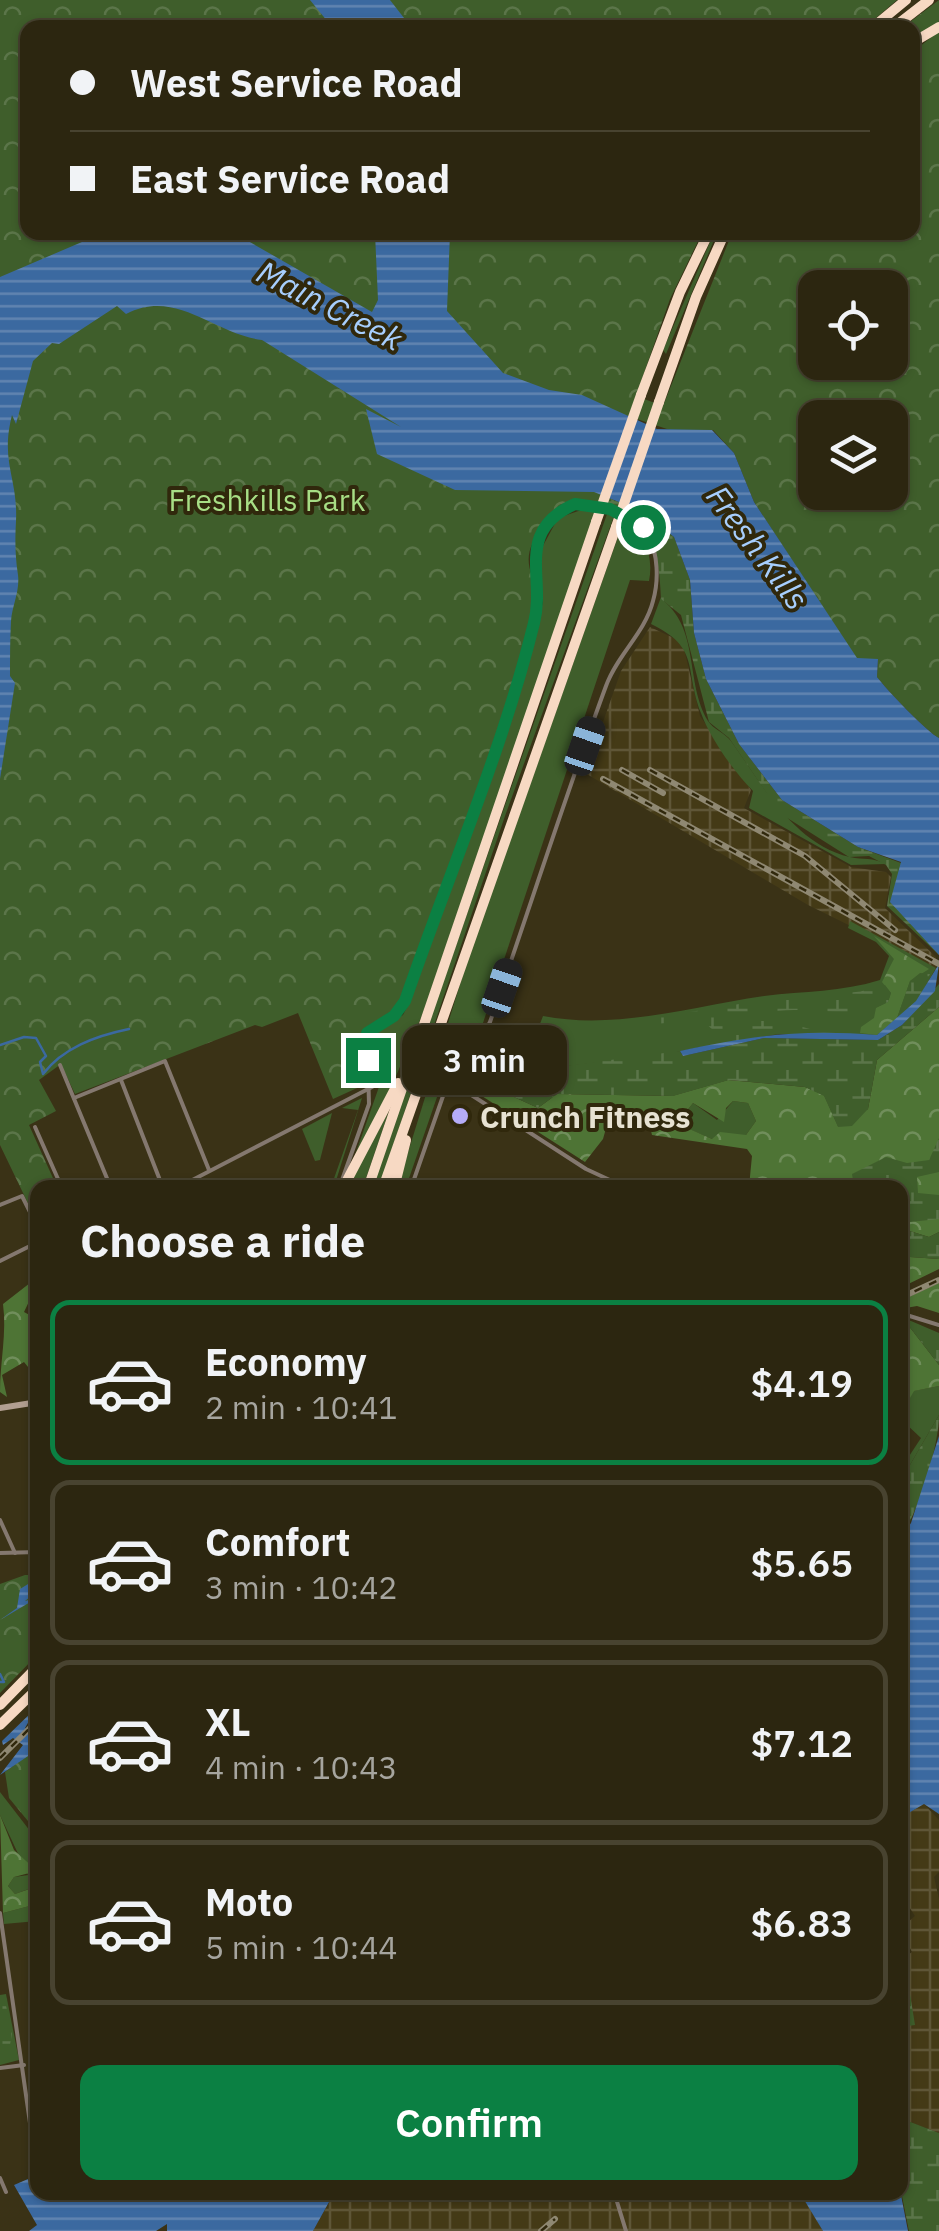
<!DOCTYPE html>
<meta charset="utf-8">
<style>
:root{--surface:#2c2610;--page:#38321e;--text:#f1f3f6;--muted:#a6a59f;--line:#484330;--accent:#0b8043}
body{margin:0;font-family:"IBM Plex Sans",sans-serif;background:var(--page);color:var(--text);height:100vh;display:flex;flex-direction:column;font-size:38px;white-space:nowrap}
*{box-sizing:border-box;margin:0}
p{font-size:32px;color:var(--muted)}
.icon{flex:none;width:55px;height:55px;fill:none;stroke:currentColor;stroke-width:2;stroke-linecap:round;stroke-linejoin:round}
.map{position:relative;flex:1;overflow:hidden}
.side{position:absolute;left:30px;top:1180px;width:878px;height:1020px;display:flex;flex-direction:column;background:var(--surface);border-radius:20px;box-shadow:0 2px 8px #0004,0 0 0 2px var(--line)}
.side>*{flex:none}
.guide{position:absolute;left:20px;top:20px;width:900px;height:220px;border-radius:20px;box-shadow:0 2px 8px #0004,0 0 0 2px var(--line);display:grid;align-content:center;height:220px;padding:0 50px;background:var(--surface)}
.fabs{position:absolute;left:798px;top:270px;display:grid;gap:20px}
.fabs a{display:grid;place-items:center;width:110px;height:110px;border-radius:20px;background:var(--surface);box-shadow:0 2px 8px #0004,0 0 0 2px var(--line);font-size:50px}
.end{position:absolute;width:45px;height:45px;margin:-22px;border:12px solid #0b8043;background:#fff;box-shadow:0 0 0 5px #fff}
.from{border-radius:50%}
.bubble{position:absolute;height:70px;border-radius:20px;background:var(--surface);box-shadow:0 2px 8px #0004,0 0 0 2px var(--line);font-size:32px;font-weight:600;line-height:70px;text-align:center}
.car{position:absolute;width:30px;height:60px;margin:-30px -15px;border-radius:12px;box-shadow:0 0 8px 2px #0007;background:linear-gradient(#222 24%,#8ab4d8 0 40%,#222 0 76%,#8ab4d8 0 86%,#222 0)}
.guide b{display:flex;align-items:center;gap:35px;height:95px;font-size:38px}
.guide b+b{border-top:2px solid var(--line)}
.guide i{width:25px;height:25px;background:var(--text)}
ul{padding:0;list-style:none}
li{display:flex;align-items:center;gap:30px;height:165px;margin:0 20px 15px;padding:0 30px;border:5px solid var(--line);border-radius:20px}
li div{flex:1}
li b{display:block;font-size:38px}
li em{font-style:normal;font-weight:600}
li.current{border-color:var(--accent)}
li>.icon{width:90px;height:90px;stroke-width:1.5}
h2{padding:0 50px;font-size:45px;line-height:120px}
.action{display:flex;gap:20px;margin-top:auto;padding:20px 50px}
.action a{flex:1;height:115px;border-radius:20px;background:var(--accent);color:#fff;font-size:40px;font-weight:600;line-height:115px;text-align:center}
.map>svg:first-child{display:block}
.industrial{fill:url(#industrial-grid)}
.green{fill:#3f5e2b}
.forest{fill:url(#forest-crowns);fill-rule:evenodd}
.wetland{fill:url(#wetland-marsh)}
.park{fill:url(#park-crowns);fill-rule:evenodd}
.water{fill:url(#water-rules)}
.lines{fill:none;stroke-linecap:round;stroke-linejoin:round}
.stream{stroke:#3b69a0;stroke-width:2.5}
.minor{stroke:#84786f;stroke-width:4}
.secondary{stroke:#b29f91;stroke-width:6}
.motorway{stroke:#f7d9c3;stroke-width:10}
.rail-casing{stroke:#8f8872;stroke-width:6}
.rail{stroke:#30280c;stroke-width:2.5;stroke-dasharray:8;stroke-linecap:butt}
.motorway-bridge{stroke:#f7d9c3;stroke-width:10}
.route{stroke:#0b8043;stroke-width:12}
.poi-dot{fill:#b5acf8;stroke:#30280c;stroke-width:4}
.labels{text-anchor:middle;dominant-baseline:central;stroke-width:8;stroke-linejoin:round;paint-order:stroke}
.park-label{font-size:30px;fill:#a7de85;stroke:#30280c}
.poi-label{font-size:30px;font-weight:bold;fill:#e7e2d2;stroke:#30280c;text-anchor:start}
.water-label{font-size:32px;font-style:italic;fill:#a7cefd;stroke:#30280c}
</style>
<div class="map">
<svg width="939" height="2231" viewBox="0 0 939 2231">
<defs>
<pattern id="industrial-grid" width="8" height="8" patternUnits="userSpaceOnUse" patternTransform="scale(2.5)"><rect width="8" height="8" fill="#443a16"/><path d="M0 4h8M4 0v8" fill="none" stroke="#5f5637"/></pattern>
<pattern id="forest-crowns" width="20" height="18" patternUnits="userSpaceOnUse" patternTransform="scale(2.5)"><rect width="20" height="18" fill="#4e7435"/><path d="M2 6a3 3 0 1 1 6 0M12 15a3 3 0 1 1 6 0" fill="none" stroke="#708e5b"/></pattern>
<pattern id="wetland-marsh" width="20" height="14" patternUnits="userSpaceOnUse" patternTransform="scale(2.5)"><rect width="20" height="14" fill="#3f5e2b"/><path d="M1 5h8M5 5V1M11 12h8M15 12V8" fill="none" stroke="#5b7549"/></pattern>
<pattern id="park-crowns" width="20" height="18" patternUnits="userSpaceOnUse" patternTransform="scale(2.5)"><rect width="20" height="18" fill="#3f5e2b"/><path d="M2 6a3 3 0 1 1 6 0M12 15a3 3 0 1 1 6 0" fill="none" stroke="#5b7549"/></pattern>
<pattern id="water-rules" width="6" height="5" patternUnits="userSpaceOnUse" patternTransform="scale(2.5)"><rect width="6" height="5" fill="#3b69a0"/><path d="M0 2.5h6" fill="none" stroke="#6185b0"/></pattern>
</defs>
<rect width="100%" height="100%" fill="#3a3216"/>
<g class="industrial">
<path d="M650,627l28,13 6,9 16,67 51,74 -7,18 107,59 35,5 5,5 -6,31 51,49v11l-128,-63 -223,-132 36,-102z"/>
<path d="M924,1804l15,16v52l-5,5 5,22v234l-39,-15v-91l14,-3 -7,-42 -7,1v-22l12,-9 -12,-23 15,-13 -15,-23v-75z"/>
<path d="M335,2192l467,1 21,38h-510z"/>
</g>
<g class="green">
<path d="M714,233h3l-51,121 -3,-4z"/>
<path d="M587,508l9,2 -173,503 -30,70 -38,72 25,-71 -7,-14 -4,-34 34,-21 7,-14 118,-344 15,-55 -5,-47 20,-37z"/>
<path d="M607,514l7,2 -109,300 -126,371 -8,1z"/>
<path d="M624,520c21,13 30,37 25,61l-19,-1 -154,464 -30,27 -40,116 -9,1 69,-223z"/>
<path d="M664,589v12c36,31 21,81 44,120 5,8 17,12 23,20 30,41 62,103 119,116 14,3 22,0 36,7l-35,1 -102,-57 4,-17c-19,-19 -43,-53 -52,-78 -17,-44 0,-65 -50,-89z"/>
<path d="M850,921l86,47 -19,33 -40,34 -114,-1 -96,20 -149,18 -39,-18 -12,25 7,12 -19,-11 39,-50 4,10 25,5 10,-3 10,-26c72,14 147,-9 221,-20 40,-5 78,-4 116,-16l9,-24 -13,-14 -28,-14z"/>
<path d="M362,1098l-28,89h-3l27,-77 -16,-2z"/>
<path d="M733,1101l15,2 8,18 -10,14 -34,4 -28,-12 -3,-9 12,-15 24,17z"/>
<path d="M389,1111l-26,76 -16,1z"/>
<path d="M332,1113l-12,47 -5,1 -13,-32z"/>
<path d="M939,1386v29l-39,67v-12l21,-32 -16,-15 -5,2v-10l13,-24z"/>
<path d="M0,1792l37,48v46l-22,8 -7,-8 6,-9 14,-2 -28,-60z"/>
<path d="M37,1904v17l-33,3 -1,-11z"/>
<path d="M6,1994l13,66 -19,5v-70z"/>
</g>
<g class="forest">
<path d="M874,936l55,33 -19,12 -13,37 -20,17 -17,-2 1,-6 13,-9 2,-10 12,-6 3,-9 -9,-11 12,-23z"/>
<path d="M939,1007v225l-10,5 -29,-9v-40l-151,-1 3,-31 -5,-7 -95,-14 -5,-22 -37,1 -7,25 -18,23 -111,-71 1,-4 16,8 14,-2 33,15 19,-14 115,2 56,-16 77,7 19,8 14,31 30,-17 9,-49zM733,1101l15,2 8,18 -10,14 -26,-3 -8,7 -27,-12 -4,-9 12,-15 31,19 2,-14z"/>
<path d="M900,1240l10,3v14l29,2v10l-39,19z"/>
<path d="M30,1283l4,8 -10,21 13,7v59l-13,-16 -22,13 5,22 -7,-5c0,-30 7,-59 3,-88z"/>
<path d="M939,1283v30l-22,-7 -17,3v-8z"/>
<path d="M900,1319l11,2 -3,4 31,40v21l-25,5 -14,24z"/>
<path d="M0,1815l14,35 23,21 -23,6 -6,9 7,8 23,-8 -1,18 -34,9z"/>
</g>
<g class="wetland">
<path d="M594,492l47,19 33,26 16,43 4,53 12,46 33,65 43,56 76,47 43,16 38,92 -52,-49 5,-32 -6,-9 -17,-9 -20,1 -68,-43 -52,-76 -20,-16 -28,-107 -20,-16c-2,-52 -10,-90 -70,-97 -11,-2 -21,2 -30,2z"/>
<path d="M920,973l10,1 -13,27 -20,17 13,-37z"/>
<path d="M939,984v23l-62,53 -9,49 -16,17 -14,1 -14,-31 -19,-9 -76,-7 -56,16 -116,-2 -19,14 -33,-15 -14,2 -24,-16 11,-25 40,18 162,-21 3,5 81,-18 114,2 24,-15z"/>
<path d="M885,985l6,8 -3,9c-32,17 -60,7 -94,8 -16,0 -32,3 -48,5l2,6h31l31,8 -110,18 13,-17 -11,-10 -60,5 -27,-4c58,-4 113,-16 170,-24 35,-4 66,0 100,-12z"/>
<path d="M939,1138v34l-22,5 1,16 21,2v24l-39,4v-35l-46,-1 -2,-13 34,-17 21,6 22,-3z"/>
<path d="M900,1228l29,9 10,-5v27l-29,-2v-14l-10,-3z"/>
<path d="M911,1321l28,12v32l-31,-40z"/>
<path d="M939,1415c0,31 -21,98 -39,124v-57z"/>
<path d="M908,1982l7,43 -15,2v-44z"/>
<path d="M0,1998l5,3 7,33 -5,27 -7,-2z"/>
<path d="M900,2118l39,15v98h-30l-9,-45z"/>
</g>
<g class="park">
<path d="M0,0h897l-33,28h-836v204l674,1 -32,66 -34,97 27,10 69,-173 180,-1 1,-180 26,-21v707c-11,-5 -53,-49 -62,-61l1,-18h-21l-103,-157 -20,-49 -21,-23 -40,1 -48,-16 -27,85c-33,0 -51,13 -65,42 -10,21 0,30 2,51 1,13 -3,26 -6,38 -35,126 -84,248 -127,371l-14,15 -26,16 6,50 -35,16 -35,-86 -36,14 -7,-2 -180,69 -14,-30 -22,16 17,31 -27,14 28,62 -19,1 -1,34 -37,-77zM815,288h75v74h-75zM815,418h75v74h-75z"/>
<path d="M939,0v23l-26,17 -1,-12h-10z"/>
<path d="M25,1575h12v80l-37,38v-109z"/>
<path d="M37,1748v84l-28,-34 -4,-26z"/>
</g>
<g class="water">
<path d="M310,0h80l21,27h-79z"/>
<path d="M103,233h131l138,79 6,-12 -3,-67h75l-3,78 56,62 46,17 33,5 75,34 55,1 22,23 20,49 103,156 21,1 -1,18c9,12 51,56 62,61v217l-49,-53 11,-40 -43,-15 -76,-47 -43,-56 -33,-65 -12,-46 -4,-53 -16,-43 -33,-26 -47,-19 -139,-2 -78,-36 -11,-45 35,18 -139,-87c-49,-6 -85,-52 -136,-26l-9,-8 -58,38 -7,-1 -19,18 -17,63 -4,-9c-12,48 6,62 4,106 -1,19 -1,34 2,54 2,16 -6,31 -7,46 -1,18 -1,37 -1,55l5,7 -15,96v-502z"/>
<path d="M939,964l-4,27 -33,34 -24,15 -114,-2 -81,18 -3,-5c74,-16 122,-22 197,-16l39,-34z"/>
<path d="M939,1436v378l-15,-10 -24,14v-279l11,-16z"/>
<path d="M33,1581l4,1v9l-12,10 12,-3 -37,22 17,-12 3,-19z"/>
<path d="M37,1707l-12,21 12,6v16l-37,25 23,-30 -10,-7 -10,7 -1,-4z"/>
<path d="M28,2179l11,15 295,-1 -21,38h-146v-7l-11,7h-127l8,-6 -23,-40z"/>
<path d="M900,2190l8,41h-85l-23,-38z"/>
</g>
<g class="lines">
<g class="stream">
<path d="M0,1045l24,-8 12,1 10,18 -6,6 3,12c20,-26 52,-38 86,-45"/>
<path d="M0,1674l4,8h-4"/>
</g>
<g class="minor">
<path d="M60,1065l51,123"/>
<path d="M121,1080l42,108"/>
<path d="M448,1080l138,89 41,19"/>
<path d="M74,1098l91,-37 44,109"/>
<path d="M35,1127l27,61"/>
<path d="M341,1183l28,-79 -2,-71 27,-17 11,-15c43,-123 92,-246 128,-372 10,-36 -8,-68 13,-101 22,-35 82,-30 102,6 10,20 11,46 5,67 -8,32 -36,54 -47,85 -41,111 -77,224 -116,336l-13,25 -27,29 -39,112"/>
<path d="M177,1188l195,-101"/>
<path d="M0,1205l22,-9 16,32"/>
<path d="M0,1261l38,-19"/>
<path d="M900,1313l39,12"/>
<path d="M0,1520l15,33"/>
<path d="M0,1553l38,-1"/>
<path d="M0,1913l34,238"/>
<path d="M0,2068l24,-3"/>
<path d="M0,2178l6,14"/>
<path d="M614,2192l12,39"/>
</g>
<path class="secondary" d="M0,1408l38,-6"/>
<g class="motorway">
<path d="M872,28l34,-28"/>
<path d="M893,28l36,-28"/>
<path d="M912,43l27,-16"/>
<path d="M641,395l39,-103 29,-60"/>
<path d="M659,402l37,-105 29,-65"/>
<path d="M343,1188l55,-105"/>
<path d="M368,1188l228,-666"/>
<path d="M383,1188l233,-661"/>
<path d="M394,1188l12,-48"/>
<path d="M0,1705l38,-39"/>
<path d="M0,1725l38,-37"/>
</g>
<defs>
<g id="rail">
<path d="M622,770l41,23"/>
<path d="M650,770l155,86 90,74"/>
<path d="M603,779l336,185"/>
<path d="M900,1298l39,-18"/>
<path d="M0,1758l38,-38"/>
<path d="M541,2231l14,-12"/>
</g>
</defs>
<use href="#rail" class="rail-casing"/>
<use href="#rail" class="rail"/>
<g class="motorway-bridge">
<path d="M596,522l45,-127"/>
<path d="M616,527l43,-125"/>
</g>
</g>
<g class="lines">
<path class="route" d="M368,1060l-1,-27 27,-17 11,-15c43,-125 97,-249 129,-378 12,-46 -20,-92 41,-119l35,5 33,18"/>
</g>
<circle class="poi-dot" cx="460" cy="1116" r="10"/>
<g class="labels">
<g class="park-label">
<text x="267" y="499">Freshkills Park</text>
</g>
<g class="poi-label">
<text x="480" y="1116">Crunch Fitness</text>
</g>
<g class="water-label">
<text transform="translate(330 305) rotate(27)">Main Creek</text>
<text transform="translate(758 547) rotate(53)">Fresh Kills</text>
</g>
</g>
</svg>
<div class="fabs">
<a><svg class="icon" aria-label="locate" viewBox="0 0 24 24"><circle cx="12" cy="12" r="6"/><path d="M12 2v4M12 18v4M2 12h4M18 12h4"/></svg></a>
<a><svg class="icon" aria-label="layers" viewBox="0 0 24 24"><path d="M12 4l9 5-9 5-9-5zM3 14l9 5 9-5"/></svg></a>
</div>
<i class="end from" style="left:643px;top:527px"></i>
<i class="end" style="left:368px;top:1060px"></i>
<div class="bubble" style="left:402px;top:1025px;width:165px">3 min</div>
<i class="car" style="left:585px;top:746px;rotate:19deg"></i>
<i class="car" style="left:502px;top:988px;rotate:19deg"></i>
<div class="guide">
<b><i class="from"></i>West Service Road</b>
<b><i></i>East Service Road</b>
</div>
<section class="side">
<h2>Choose a ride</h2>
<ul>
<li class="current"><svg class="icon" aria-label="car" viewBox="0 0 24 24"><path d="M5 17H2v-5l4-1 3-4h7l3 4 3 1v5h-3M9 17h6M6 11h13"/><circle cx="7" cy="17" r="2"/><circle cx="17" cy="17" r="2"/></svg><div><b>Economy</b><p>2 min · 10:41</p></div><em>$4.19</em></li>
<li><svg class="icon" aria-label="car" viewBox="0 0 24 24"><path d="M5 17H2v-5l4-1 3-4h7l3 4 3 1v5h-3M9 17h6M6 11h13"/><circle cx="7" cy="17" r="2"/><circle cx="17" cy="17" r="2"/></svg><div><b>Comfort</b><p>3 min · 10:42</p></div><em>$5.65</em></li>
<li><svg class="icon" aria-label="car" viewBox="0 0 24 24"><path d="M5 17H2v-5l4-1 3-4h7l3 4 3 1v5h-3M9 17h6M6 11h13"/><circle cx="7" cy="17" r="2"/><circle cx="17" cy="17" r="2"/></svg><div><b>XL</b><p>4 min · 10:43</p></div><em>$7.12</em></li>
<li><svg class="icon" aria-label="car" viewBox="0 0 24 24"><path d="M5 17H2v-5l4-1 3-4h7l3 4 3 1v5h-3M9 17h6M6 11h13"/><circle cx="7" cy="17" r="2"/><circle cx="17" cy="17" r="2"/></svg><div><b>Moto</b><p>5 min · 10:44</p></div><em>$6.83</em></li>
</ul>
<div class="action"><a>Confirm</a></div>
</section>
</div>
